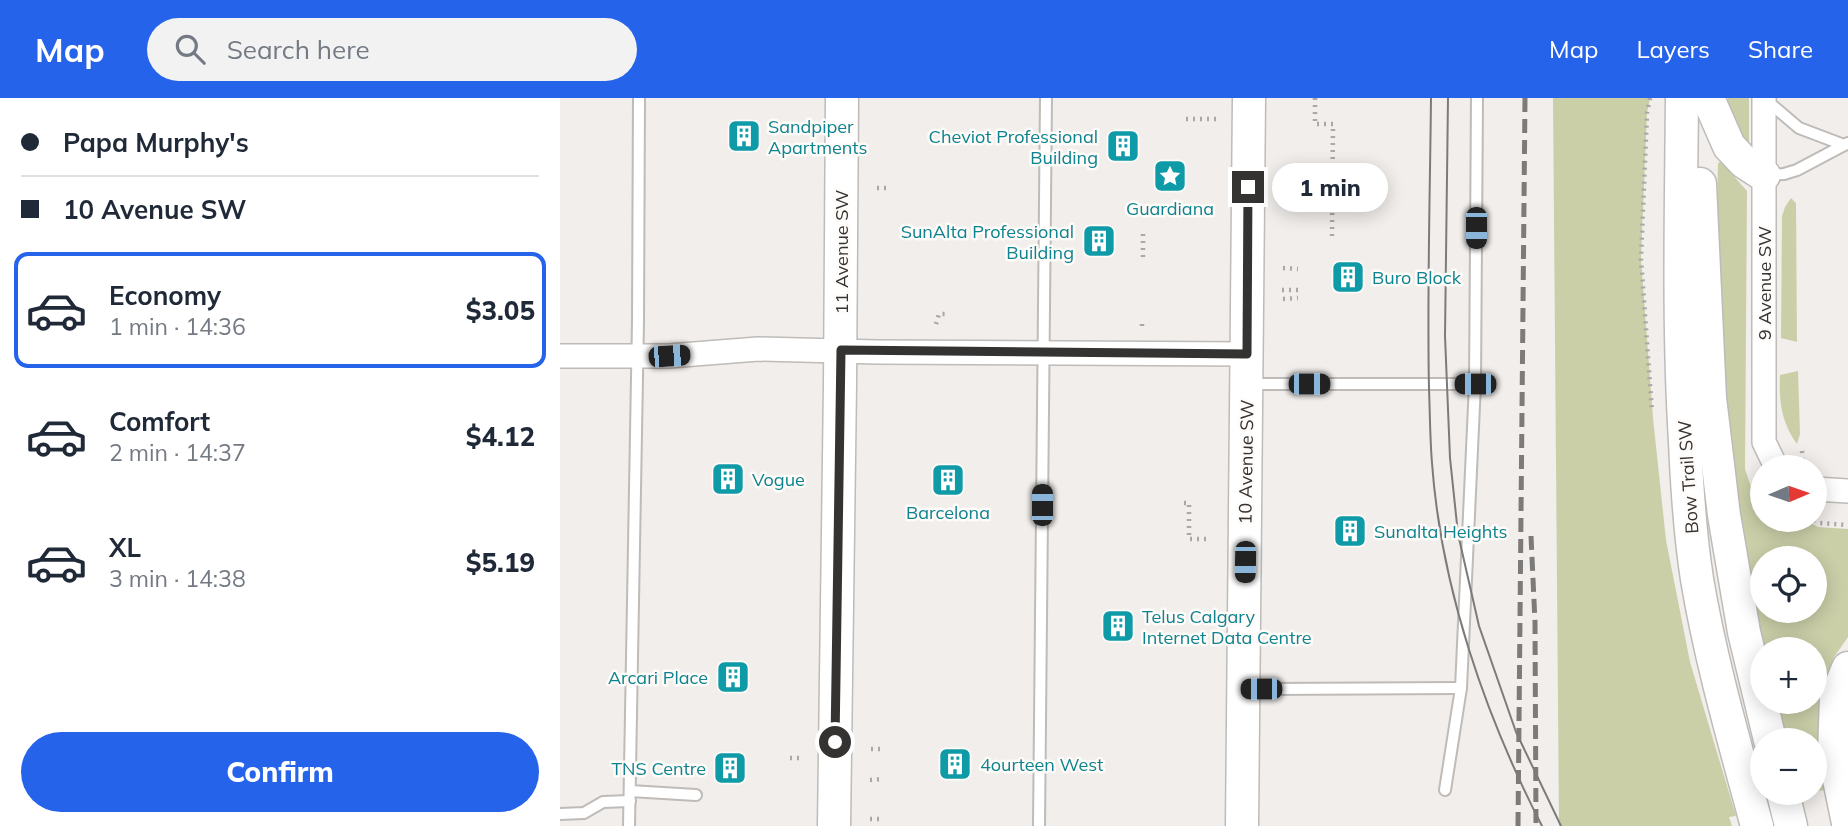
<!DOCTYPE html>
<meta charset="utf-8">
<style>
:root{--surface:#fff;--page:#f2f2f3;--text:#1f2937;--muted:#747a83;--line:#e0e1e3;--accent:#2563eb}
body{margin:0;font-family:Mulish,sans-serif;background:var(--page);color:var(--text);height:100vh;display:flex;flex-direction:column;font-size:26px;white-space:nowrap}
*{box-sizing:border-box;margin:0}
p{font-size:23px;color:var(--muted)}
.icon{flex:none;width:38px;height:38px;fill:none;stroke:currentColor;stroke-width:2;stroke-linecap:round;stroke-linejoin:round}
.map{position:relative;flex:1;overflow:hidden}
.sheet{display:flex;flex-direction:column;background:var(--surface);width:560px}
.sheet>*{flex:none}
.top-card{display:grid;align-content:center;height:154px;padding:0 21px;background:var(--surface)}
.needle{width:46px;rotate:88deg}
.buttons{position:absolute;left:1190px;top:357px;display:grid;gap:14px}
.buttons a{display:grid;place-items:center;width:77px;height:77px;border-radius:50%;background:var(--surface);box-shadow:0 4px 18px #0003;font-size:35px}
.end{position:absolute;width:32px;height:32px;margin:-16px;border:9px solid #343332;background:#fff;box-shadow:0 0 0 4px #fff}
.from{border-radius:50%}
.bubble{position:absolute;height:49px;border-radius:24px;background:var(--surface);box-shadow:0 4px 18px #0003;font-size:23px;font-weight:800;line-height:49px;text-align:center}
.car{position:absolute;width:21px;height:42px;margin:-21px -10px;border-radius:9px;box-shadow:0 0 5px 2px #0007;background:linear-gradient(#222 24%,#8ab4d8 0 40%,#222 0 76%,#8ab4d8 0 86%,#222 0)}
.top-card b{display:flex;align-items:center;gap:24px;height:66px;font-size:26px}
.top-card b+b{border-top:2px solid var(--line)}
.top-card i{width:18px;height:18px;background:var(--text)}
ul{padding:0;list-style:none}
li{display:flex;align-items:center;gap:21px;height:116px;margin:0 14px 10px;padding:0 7px;border:4px solid transparent;border-radius:14px}
li div{flex:1}
li b{display:block;font-size:26px}
li em{font-style:normal;font-weight:800}
li.on{border-color:var(--accent)}
li>.icon{width:63px;height:63px;stroke-width:1.5}
.action{display:flex;gap:14px;margin-top:auto;padding:14px 21px}
.action a{flex:1;height:80px;border-radius:42px;background:var(--accent);color:#fff;font-size:28px;font-weight:800;line-height:80px;text-align:center}
header{display:flex;align-items:center;gap:42px;box-sizing:border-box;height:98px;padding:0 35px;background:var(--accent);color:#fff}
header strong{font-size:33px}
nav{display:flex;gap:38px;margin-inline-start:auto;font-size:24px}
.search{width:490px;height:63px;background:var(--page);display:flex;align-items:center;gap:18px;box-sizing:border-box;padding:0 24px;border-radius:38px;color:var(--muted);font-size:26px}
main{display:flex;flex:1;min-height:0}
.map>svg:first-child{display:block}
.green{fill:#cbcfa8;fill-rule:evenodd}
.lines{fill:none;stroke-linecap:round;stroke-linejoin:round}
.lane-casing{stroke:#bebbb8;stroke-width:14}
.street-casing{stroke:#bebbb8;stroke-width:26}
.secondary-casing{stroke:#bebbb8;stroke-width:35}
.path{stroke:#aaa7a5;stroke-width:4.5;stroke-dasharray:2 5;stroke-linecap:butt}
.lane{stroke:#fff;stroke-width:10}
.street{stroke:#fff;stroke-width:23}
.secondary{stroke:#fff;stroke-width:32}
.tram{stroke:#7d7b7a;stroke-width:2}
.rail{stroke:#7d7b7a;stroke-width:5;stroke-dasharray:14 7;stroke-linecap:butt}
.route{stroke:#343332;stroke-width:9}
.labels{text-anchor:middle;dominant-baseline:central;stroke-width:5;stroke-linejoin:round;paint-order:stroke}
.culture-label{font-size:18px;fill:#0d838f;stroke:#fefbf8;text-anchor:start}
.street-label{font-size:18px;fill:#343332;stroke:#fefbf8}
</style>
<header>
<strong>Map</strong>
<div class="search"><svg class="icon" aria-label="search" viewBox="0 0 24 24"><circle cx="10" cy="10" r="6"/><path d="M15 15l6 6"/></svg>Search here</div>
<nav><a>Map</a><a>Layers</a><a>Share</a></nav>
</header>
<main>
<section class="sheet">
<div class="top-card">
<b><i class="from"></i>Papa Murphy's</b>
<b><i></i>10 Avenue SW</b>
</div>
<ul>
<li class="on"><svg class="icon" aria-label="car" viewBox="0 0 24 24"><path d="M5 17H2v-5l4-1 3-4h7l3 4 3 1v5h-3M9 17h6M6 11h13"/><circle cx="7" cy="17" r="2"/><circle cx="17" cy="17" r="2"/></svg><div><b>Economy</b><p>1 min · 14:36</p></div><em>$3.05</em></li>
<li><svg class="icon" aria-label="car" viewBox="0 0 24 24"><path d="M5 17H2v-5l4-1 3-4h7l3 4 3 1v5h-3M9 17h6M6 11h13"/><circle cx="7" cy="17" r="2"/><circle cx="17" cy="17" r="2"/></svg><div><b>Comfort</b><p>2 min · 14:37</p></div><em>$4.12</em></li>
<li><svg class="icon" aria-label="car" viewBox="0 0 24 24"><path d="M5 17H2v-5l4-1 3-4h7l3 4 3 1v5h-3M9 17h6M6 11h13"/><circle cx="7" cy="17" r="2"/><circle cx="17" cy="17" r="2"/></svg><div><b>XL</b><p>3 min · 14:38</p></div><em>$5.19</em></li>
</ul>
<div class="action"><a>Confirm</a></div>
</section>
<div class="map">
<svg width="1288" height="728" viewBox="0 0 1288 728">
<rect width="100%" height="100%" fill="#f1eeeb"/>
<g class="green">
<path d="M993,0h97l-3,15 -6,146 12,159 13,122 24,122 46,154 -7,1 3,9h-173z"/>
<path d="M1168,0h21v48l-22,-24z"/>
<path d="M1161,64l26,29 -2,278 5,15 12,15v21h44l12,7 30,2v108l-14,20 -10,25 -5,24v31l3,33 5,20 -12,1v-51h-35l-10,-38h45v-53h-53l-38,-212 -8,-179 2,-95zM1202,460h53v53h-53z"/>
<path d="M1231,100l5,5 1,139 -16,-4 1,-122 3,-9z"/>
<path d="M1238,273l2,63 -3,10c-16,-22 -18,-43 -17,-69z"/>
</g>
<g class="lines">
<defs>
<g id="lane">
<path d="M1206,2l33,28 45,17"/>
<path d="M1207,77l17,-1 13,-4 51,-27"/>
<path d="M689,286h226l2,-286"/>
<path d="M687,591l214,-1"/>
<path d="M885,692l16,-102 14,-304"/>
<path d="M70,693l66,4"/>
<path d="M0,716l24,-1 19,-11 27,-1"/>
<path d="M69,728l9,-505 1,-223"/>
<path d="M479,728l7,-728"/>
</g>
<g id="street">
<path d="M1204,0v344l12,25"/>
<path d="M0,258h109l89,-7 119,3 370,2"/>
<path d="M1255,391l33,2"/>
</g>
<g id="secondary">
<path d="M1122,0c-1,115 -4,229 3,344 2,46 5,92 12,137 14,84 38,165 60,247"/>
<path d="M1148,0l21,48 15,16 20,13"/>
<path d="M1140,86l10,214 14,117 20,117 26,108"/>
<path d="M1288,570l-12,29 -2,58 14,68"/>
<path d="M1223,695l8,33"/>
<path d="M274,728l6,-442 2,-286"/>
<path d="M682,728l7,-728"/>
</g>
</defs>
<use href="#lane" class="lane-casing"/>
<use href="#street" class="street-casing"/>
<use href="#secondary" class="secondary-casing"/>
<g class="path">
<path d="M755,0v26h18l-1,113"/>
<path d="M1090,0l-3,15 -6,146 11,153"/>
<path d="M626,21h30"/>
<path d="M317,90h12"/>
<path d="M583,136v28"/>
<path d="M723,170l15,1"/>
<path d="M722,192h16"/>
<path d="M723,201l15,-1"/>
<path d="M376,226l3,-10h9v-1"/>
<path d="M582,228v-6"/>
<path d="M1242,353l1,16"/>
<path d="M624,405h5v36h22"/>
<path d="M1254,422l6,3 28,2"/>
<path d="M311,651h14"/>
<path d="M230,660h13"/>
<path d="M310,682l14,-1"/>
<path d="M310,721h14"/>
</g>
<use href="#lane" class="lane"/>
<use href="#street" class="street"/>
<use href="#secondary" class="secondary"/>
<g class="tram">
<path d="M871,0c-1,97 -4,194 -2,291 1,25 1,50 3,74 9,125 53,252 110,363"/>
<path d="M888,0l-3,238 5,122 8,76 21,92 37,106 45,94"/>
</g>
<g class="rail">
<path d="M971,438l4,86 1,204"/>
<path d="M958,728l7,-728"/>
</g>
</g>
<g class="lines">
<path class="route" d="M275,644l6,-392 406,4 1,-167"/>
</g>
<defs>
<symbol id="building-square" viewBox="-11 -11 22 22"><rect x="-9" y="-9" width="18" height="18" rx="4" fill="#0f9aa8" stroke="#fefbf8"/><path d="M-4-6H4V6H1V3H-1V6H-4ZM-2.5-4.3h1.7v1.8h-1.7ZM.8-4.3h1.7v1.8H.8ZM-2.5-1h1.7V.8h-1.7ZM.8-1h1.7V.8H.8Z" fill="#fff"/></symbol>
<symbol id="sight-square" viewBox="-11 -11 22 22"><rect x="-9" y="-9" width="18" height="18" rx="4" fill="#0f9aa8" stroke="#fefbf8"/><path d="M0-6L1.8-2.2L6-1.7L2.9 1.2L3.7 5.4L0 3.3L-3.7 5.4L-2.9 1.2L-6-1.7L-1.8-2.2Z" fill="#fff"/></symbol>
</defs>
<g fill-rule="evenodd">
<use href="#building-square" x="165" y="19" width="38" height="38"/>
<use href="#building-square" x="544" y="29" width="38" height="38"/>
<use href="#sight-square" x="591" y="59" width="38" height="38"/>
<use href="#building-square" x="520" y="124" width="38" height="38"/>
<use href="#building-square" x="769" y="160" width="38" height="38"/>
<use href="#building-square" x="149" y="362" width="38" height="38"/>
<use href="#building-square" x="369" y="363" width="38" height="38"/>
<use href="#building-square" x="771" y="414" width="38" height="38"/>
<use href="#building-square" x="539" y="509" width="38" height="38"/>
<use href="#building-square" x="154" y="560" width="38" height="38"/>
<use href="#building-square" x="376" y="647" width="38" height="38"/>
<use href="#building-square" x="151" y="651" width="38" height="38"/>
</g>
<g class="labels">
<g class="culture-label">
<text x="208" y="28">Sandpiper<tspan x="208" dy="21">Apartments</tspan></text>
<text x="538" y="38" text-anchor="end">Cheviot Professional<tspan x="538" dy="21">Building</tspan></text>
<text x="610" y="110" text-anchor="middle">Guardiana</text>
<text x="514" y="133" text-anchor="end">SunAlta Professional<tspan x="514" dy="21">Building</tspan></text>
<text x="812" y="179">Buro Block</text>
<text x="192" y="381">Vogue</text>
<text x="388" y="414" text-anchor="middle">Barcelona</text>
<text x="814" y="433">Sunalta Heights</text>
<text x="582" y="518">Telus Calgary<tspan x="582" dy="21">Internet Data Centre</tspan></text>
<text x="148" y="579" text-anchor="end">Arcari Place</text>
<text x="420" y="666">4ourteen West</text>
<text x="146" y="670" text-anchor="end">TNS Centre</text>
</g>
<g class="street-label">
<text transform="translate(281 154) rotate(-90)">11 Avenue SW</text>
<text transform="translate(1204 185) rotate(-90)">9 Avenue SW</text>
<text transform="translate(686 364) rotate(-89)">10 Avenue SW</text>
<text transform="translate(1128 379) rotate(-94)">Bow Trail SW</text>
</g>
</g>
</svg>
<div class="buttons">
<a><svg class="needle" viewBox="-14 -14 28 28"><path d="M0-13l5 13h-10z" fill="#e53935"/><path d="M0 13l5-13h-10z" fill="#747a83"/></svg></a>
<a><svg class="icon" aria-label="locate" viewBox="0 0 24 24"><circle cx="12" cy="12" r="6"/><path d="M12 2v4M12 18v4M2 12h4M18 12h4"/></svg></a>
<a>+</a>
<a>−</a>
</div>
<i class="end from" style="left:275px;top:644px"></i>
<i class="end" style="left:688px;top:89px"></i>
<div class="bubble" style="left:712px;top:65px;width:116px">1 min</div>
<i class="car" style="left:916px;top:130px;rotate:180deg"></i>
<i class="car" style="left:109px;top:258px;rotate:86deg"></i>
<i class="car" style="left:749px;top:286px;rotate:90deg"></i>
<i class="car" style="left:915px;top:286px;rotate:270deg"></i>
<i class="car" style="left:482px;top:407px;rotate:0deg"></i>
<i class="car" style="left:685px;top:464px;rotate:181deg"></i>
<i class="car" style="left:701px;top:591px;rotate:270deg"></i>
</div>
</main>
